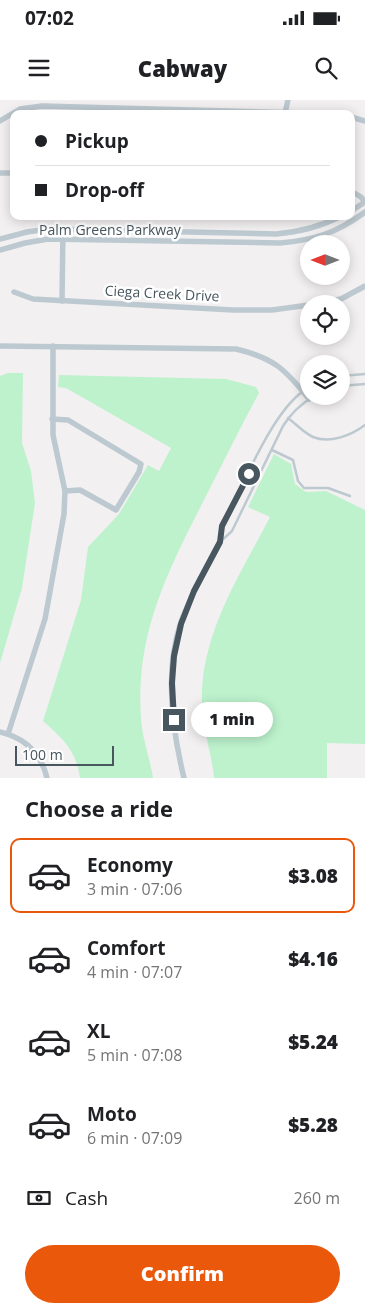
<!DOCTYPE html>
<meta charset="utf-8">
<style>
:root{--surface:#fff;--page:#f2f2f2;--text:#202124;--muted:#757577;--line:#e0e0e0;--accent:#ea580c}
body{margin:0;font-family:"Open Sans",sans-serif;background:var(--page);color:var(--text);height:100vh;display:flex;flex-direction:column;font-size:19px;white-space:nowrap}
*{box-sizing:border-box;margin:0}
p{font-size:16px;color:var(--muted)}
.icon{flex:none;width:28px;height:28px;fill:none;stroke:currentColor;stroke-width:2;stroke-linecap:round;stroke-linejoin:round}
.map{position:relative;height:678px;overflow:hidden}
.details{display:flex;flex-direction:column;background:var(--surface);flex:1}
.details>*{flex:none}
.top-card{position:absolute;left:10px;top:10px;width:345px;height:110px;border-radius:10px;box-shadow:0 2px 12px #0003;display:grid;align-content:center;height:110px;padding:0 25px;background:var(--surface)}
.needle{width:32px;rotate:270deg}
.buttons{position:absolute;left:300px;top:135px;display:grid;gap:10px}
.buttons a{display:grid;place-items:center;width:50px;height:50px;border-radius:50%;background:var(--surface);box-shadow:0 2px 12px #0003;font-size:25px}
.scale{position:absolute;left:15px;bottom:12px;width:99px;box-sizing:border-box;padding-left:5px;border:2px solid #47565f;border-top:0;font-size:14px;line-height:18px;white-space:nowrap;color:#47565f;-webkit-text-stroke:4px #fff;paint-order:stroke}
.end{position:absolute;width:22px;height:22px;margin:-11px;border:6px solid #47565f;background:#fff;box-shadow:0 0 0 2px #fff}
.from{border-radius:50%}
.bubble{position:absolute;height:35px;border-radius:18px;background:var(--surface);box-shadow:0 2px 12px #0003;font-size:16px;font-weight:800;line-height:35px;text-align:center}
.top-card b{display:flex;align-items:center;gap:18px;height:48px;font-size:19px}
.top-card b+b{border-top:1px solid var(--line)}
.top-card i{width:12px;height:12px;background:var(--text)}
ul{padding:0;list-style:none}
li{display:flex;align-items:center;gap:15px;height:75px;margin:0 10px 8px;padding:0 15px;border:2px solid transparent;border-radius:10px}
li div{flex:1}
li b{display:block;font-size:19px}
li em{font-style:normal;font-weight:800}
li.active{border-color:var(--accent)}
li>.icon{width:45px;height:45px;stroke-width:1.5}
h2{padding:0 25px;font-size:22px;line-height:60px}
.pay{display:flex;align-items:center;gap:12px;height:55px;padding:0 25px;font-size:19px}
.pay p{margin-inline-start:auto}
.primary-button{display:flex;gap:10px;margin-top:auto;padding:10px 25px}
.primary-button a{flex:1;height:58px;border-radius:30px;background:var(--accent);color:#fff;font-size:20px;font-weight:800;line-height:58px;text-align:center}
.status{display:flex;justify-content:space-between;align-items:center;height:35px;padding:0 25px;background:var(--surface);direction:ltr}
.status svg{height:14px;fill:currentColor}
header{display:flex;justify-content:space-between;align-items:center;height:65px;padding:0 25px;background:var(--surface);font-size:22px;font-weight:800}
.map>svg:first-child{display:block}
.green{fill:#bdf2cd}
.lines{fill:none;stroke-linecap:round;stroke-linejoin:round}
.service{stroke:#bdc9d0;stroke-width:2.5}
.minor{stroke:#bdc9d0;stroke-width:5.5}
.route{stroke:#47565f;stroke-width:6}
.labels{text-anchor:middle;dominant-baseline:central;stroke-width:5;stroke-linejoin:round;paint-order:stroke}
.street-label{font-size:14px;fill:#47565f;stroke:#fff}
</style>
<div class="status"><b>07:02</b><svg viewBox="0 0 49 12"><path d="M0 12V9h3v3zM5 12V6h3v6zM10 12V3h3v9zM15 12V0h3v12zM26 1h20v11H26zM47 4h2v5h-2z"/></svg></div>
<header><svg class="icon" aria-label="menu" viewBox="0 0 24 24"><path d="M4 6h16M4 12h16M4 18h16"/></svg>Cabway<svg class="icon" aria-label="search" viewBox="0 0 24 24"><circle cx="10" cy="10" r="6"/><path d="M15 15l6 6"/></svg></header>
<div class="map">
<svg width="365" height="678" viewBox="0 0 365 678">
<rect width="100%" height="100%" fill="#f3f0f1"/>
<g class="green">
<path d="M8,273h15l-1,70 9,28 4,32 -13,85 -22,75v-287z"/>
<path d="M59,275l167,4 30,8 3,6c-19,35 -36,70 -54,105 -37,73 -70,135 -64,220 1,20 9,40 12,60h-73c-4,-28 -17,-39 -37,-57l38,-121 7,-53 31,-33 29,-49 11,6 12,-23 -105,-60 -8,-1z"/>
<path d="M274,354l17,10 4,20 11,8 20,-1 39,19v234l-38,-1v35h-113c-2,-24 -11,-47 -12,-72 -3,-70 37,-129 68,-189l-22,-10z"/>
</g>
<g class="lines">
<g class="service">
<path d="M341,276l24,-2"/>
<path d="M341,286l24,-2"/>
<path d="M288,318c8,6 16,15 25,19 17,7 39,-2 52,-12"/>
<path d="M272,350l21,10 5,21 6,7h24l22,8"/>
<path d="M220,440l2,-14c19,-35 52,-122 87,-138"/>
<path d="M221,441l11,-10 51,-105c8,-13 18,-22 31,-30"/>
</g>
<g class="minor">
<path d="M285,13l3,-13"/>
<path d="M351,17l14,4"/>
<path d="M0,21l20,-12 22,-3 300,8"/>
<path d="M0,73h14"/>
<path d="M351,91l10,6 4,5"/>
<path d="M351,111l14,-9"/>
<path d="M0,139l27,-7 22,-3 227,5c24,-2 44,-7 65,-18"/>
<path d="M0,150l25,-7 23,-4 232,4c34,-3 57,-10 85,-31"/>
<path d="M14,192l19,7 200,11h39l37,-5"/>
<path d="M62,201l1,-72"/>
<path d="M315,204l26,-5 24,-13"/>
<path d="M0,246l236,3c38,9 49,20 73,50"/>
<path d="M52,319l16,1 73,44 -2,8 -23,38 -36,-20 -15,1"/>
<path d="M0,632c25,6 41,21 47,46"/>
<path d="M8,634l37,-115 19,-105 1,-23 -12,-56v-89"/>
<path d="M184,678c-12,-49 -20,-107 -3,-156 10,-28 25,-54 39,-80"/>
</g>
</g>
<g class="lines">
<path class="route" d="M174,620l-2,-37 2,-27 7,-32 13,-33 26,-49 2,-16 27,-52"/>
</g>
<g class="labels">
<g class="street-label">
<text x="110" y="129">Palm Greens Parkway</text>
<text transform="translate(162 193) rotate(3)">Ciega Creek Drive</text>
</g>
</g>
</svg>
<div class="buttons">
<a><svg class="needle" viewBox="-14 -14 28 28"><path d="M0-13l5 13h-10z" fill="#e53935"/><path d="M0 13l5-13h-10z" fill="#757577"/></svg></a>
<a><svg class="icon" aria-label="locate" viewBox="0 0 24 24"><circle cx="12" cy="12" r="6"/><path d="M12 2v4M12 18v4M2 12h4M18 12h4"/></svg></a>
<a><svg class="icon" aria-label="layers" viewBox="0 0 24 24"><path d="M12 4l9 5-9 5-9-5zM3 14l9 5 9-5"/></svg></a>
</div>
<div class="scale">100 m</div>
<i class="end from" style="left:249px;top:374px"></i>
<i class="end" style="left:174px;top:620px"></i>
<div class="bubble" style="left:191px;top:602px;width:82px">1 min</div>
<div class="top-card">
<b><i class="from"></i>Pickup</b>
<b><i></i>Drop-off</b>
</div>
</div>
<section class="details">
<h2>Choose a ride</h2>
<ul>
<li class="active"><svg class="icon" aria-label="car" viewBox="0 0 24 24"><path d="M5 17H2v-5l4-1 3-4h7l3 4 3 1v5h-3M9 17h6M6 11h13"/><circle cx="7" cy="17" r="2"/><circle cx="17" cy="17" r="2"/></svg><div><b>Economy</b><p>3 min · 07:06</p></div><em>$3.08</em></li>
<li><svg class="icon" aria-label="car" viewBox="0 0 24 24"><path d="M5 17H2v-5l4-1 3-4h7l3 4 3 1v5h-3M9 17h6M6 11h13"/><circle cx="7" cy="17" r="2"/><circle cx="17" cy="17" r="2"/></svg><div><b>Comfort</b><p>4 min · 07:07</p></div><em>$4.16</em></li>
<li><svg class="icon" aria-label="car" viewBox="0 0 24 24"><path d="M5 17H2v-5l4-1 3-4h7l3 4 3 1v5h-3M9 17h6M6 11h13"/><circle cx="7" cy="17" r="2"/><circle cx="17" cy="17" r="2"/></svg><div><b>XL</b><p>5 min · 07:08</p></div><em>$5.24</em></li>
<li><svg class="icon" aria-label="car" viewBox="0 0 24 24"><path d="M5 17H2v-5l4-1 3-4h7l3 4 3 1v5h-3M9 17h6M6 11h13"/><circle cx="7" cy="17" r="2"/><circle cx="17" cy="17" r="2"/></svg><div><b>Moto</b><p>6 min · 07:09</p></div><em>$5.28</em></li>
</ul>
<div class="pay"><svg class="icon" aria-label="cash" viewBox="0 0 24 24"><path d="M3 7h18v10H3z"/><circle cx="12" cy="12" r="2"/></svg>Cash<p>260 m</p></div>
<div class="primary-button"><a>Confirm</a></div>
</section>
